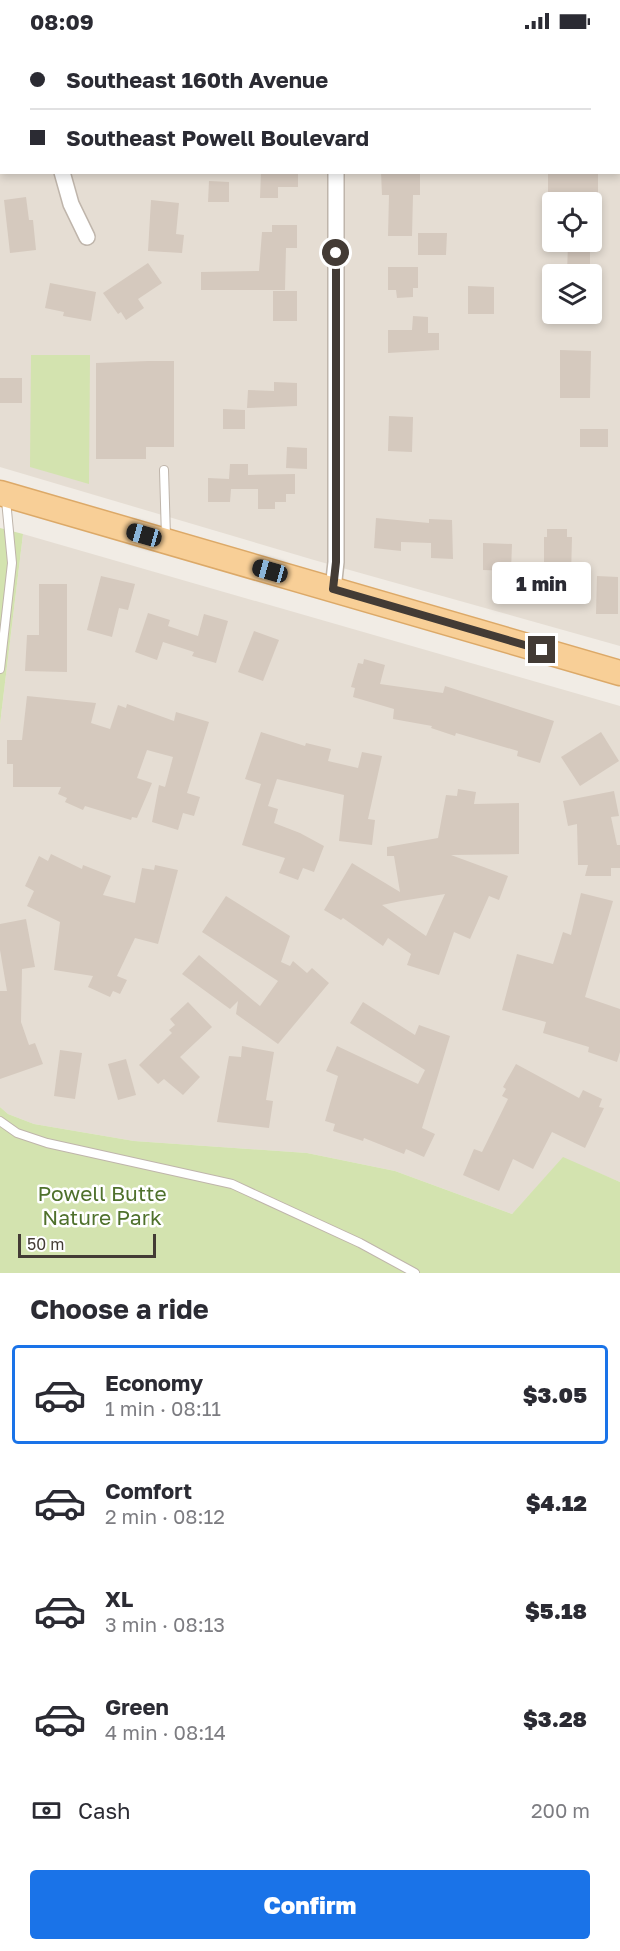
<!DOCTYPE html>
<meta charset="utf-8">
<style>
:root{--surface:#fff;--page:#f7f7f7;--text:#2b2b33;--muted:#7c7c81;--line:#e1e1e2;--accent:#1a73e8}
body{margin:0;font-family:"Golos Text",sans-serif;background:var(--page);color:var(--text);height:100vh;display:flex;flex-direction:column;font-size:22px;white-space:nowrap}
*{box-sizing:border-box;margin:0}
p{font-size:20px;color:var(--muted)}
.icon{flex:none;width:33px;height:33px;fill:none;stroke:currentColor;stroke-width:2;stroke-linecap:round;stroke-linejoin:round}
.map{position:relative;height:1231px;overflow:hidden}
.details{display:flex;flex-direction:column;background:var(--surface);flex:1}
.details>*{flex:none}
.banner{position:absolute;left:0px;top:0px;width:621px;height:132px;box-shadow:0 3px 9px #0003;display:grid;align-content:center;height:132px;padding:0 30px;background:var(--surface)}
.tools{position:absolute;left:542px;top:150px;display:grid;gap:12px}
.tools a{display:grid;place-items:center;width:60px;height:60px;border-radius:6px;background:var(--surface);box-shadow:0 3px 9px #0003;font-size:30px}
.scale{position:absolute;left:18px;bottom:15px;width:138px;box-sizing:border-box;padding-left:6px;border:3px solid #433b35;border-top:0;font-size:16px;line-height:21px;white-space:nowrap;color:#433b35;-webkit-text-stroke:4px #fff;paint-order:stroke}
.end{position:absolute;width:27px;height:27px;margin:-14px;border:8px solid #433b35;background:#fff;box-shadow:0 0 0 3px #fff}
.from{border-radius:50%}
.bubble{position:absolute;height:42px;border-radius:6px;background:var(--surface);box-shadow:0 3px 9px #0003;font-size:20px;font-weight:800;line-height:42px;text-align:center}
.car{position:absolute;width:18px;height:36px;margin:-18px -9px;border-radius:8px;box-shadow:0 0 4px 2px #0007;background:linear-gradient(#222 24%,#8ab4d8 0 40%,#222 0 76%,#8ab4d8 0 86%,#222 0)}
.banner b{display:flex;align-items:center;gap:21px;height:57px;font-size:22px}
.banner b+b{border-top:2px solid var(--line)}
.banner i{width:15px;height:15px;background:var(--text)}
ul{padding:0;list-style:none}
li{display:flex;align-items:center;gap:18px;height:99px;margin:0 12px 9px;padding:0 18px;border:3px solid transparent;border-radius:6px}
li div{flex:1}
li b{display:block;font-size:22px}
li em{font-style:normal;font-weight:800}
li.active{border-color:var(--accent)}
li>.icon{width:54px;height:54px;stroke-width:1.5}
h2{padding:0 30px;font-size:27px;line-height:72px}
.pay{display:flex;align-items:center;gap:15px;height:66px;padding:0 30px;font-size:22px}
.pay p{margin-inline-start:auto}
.primary-button{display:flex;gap:12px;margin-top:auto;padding:12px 30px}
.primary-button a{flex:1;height:69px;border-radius:6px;background:var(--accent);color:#fff;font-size:24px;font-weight:800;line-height:69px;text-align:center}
.status{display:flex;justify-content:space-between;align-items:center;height:42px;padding:0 30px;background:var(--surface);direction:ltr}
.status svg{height:16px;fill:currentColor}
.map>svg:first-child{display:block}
.residential{fill:#e5ddd3;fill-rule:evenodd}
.green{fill:#d3e3af}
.building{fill:#d5c9be;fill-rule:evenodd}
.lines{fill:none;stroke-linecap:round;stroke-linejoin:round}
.lane-casing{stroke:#bfb5ab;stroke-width:10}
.street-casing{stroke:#bfb5ab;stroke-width:18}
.primary-casing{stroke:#dca968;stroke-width:27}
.lane{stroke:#fff;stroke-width:8}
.street{stroke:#fff;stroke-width:15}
.primary{stroke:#f8cf97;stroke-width:24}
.route{stroke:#433b35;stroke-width:8}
.labels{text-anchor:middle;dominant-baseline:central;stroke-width:5;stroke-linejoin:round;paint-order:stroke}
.park-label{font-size:21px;fill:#4f712c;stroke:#fff}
</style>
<div class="status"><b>08:09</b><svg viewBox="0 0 49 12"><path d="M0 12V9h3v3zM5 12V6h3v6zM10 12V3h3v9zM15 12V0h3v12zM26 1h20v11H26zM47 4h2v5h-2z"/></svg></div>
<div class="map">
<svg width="620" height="1231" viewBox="0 0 620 1231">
<rect width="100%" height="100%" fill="#f1ece5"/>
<g class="residential">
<path d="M0,0h620v604l-306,-86 -314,-93zM2,2h618v128h-618zM552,160h39v40h-39zM552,232h39v40h-39z"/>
<path d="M23,492l597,172v476l-57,-24 -51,56 -117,-43 -88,-18 -173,-12 -100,-17 -26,-10 -8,-7v-383z"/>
</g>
<g class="green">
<path d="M31,313h59l-1,129 -59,-17z"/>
<path d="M0,486l23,6 -23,190z"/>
<path d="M0,1065l8,7 26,10 100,17 173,12 88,18 117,43 51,-57 57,25v91h-620z"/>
</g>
<g class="building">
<path d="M261,130h37v15h-20v11h-18z"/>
<path d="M381,130h39v23h-7l-1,41h-24l1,-41h-7z"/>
<path d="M548,130l50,2v28h-50z"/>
<path d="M209,139l20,1v20h-21z"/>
<path d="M26,155l3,23h4l3,30 -26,3 -6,-53z"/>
<path d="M151,158l28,3 -3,31 8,1 -2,18 -34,-2z"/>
<path d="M272,183h25v23h-11l-1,42h-84v-18l58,-1 3,-39h10z"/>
<path d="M418,191h29l-1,22h-28z"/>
<path d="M568,200h22v32h-23z"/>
<path d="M148,221l14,20 -24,16 6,9 -18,12 -5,-8 -3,2 -15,-21z"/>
<path d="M388,225h30v21h-5v9l-16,1 -1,-8h-8z"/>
<path d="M50,241l46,9 -5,29 -28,-5 1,-4 -19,-4z"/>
<path d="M468,244l26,1v27h-26z"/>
<rect x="273" y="249" width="24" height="30"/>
<path d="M413,274l15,1v16h11v17l-51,3v-23h24z"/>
<path d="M560,308l31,1 -1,47h-30z"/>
<path d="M148,319h26v86h-28v12h-50v-96z"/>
<rect x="0" y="336" width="22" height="25"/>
<path d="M274,340l23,1v23l-50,2 1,-18 26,1z"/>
<path d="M223,367l22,1v19h-22z"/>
<path d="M389,374l24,1 -1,35 -24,-1z"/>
<rect x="580" y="387" width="28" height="18"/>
<path d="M287,405l20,1v21l-21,-1z"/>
<path d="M230,422h18v11l47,-1v20h-9v8h-11v7h-17v-20h-27l-1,13h-22v-24l21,1z"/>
<path d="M376,476l53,5v-4l23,1 1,39 -22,-1v-15l-30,-1v9l-27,-3z"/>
<path d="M547,487h20v8h5l-1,39h-12v4h-15v-43h3z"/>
<path d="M483,501l29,1 -1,27 -28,-1z"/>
<path d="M101,534l34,8 -7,26 -9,-2 -7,29 -25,-7z"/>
<path d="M597,534l21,1v37h-22z"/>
<path d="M39,542h28v88l-42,-1 2,-36h12z"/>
<path d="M148,571l22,7 -2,6 30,10 6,-22 24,7 -12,42 -24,-7 2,-4 -31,-10 -6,18 -22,-8z"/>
<path d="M254,589l25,9 -16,41 -25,-9z"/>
<path d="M364,617l21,6 -5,19 63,9 2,-7 109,35 -14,42 -23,-7 1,-5 -62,-18 -1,3 -24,-8 1,-2 -39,-7 1,-10 -41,-12 2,-9 -4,-1 7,-24 5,1z"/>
<path d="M27,654l69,7 -5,20 19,6 8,-24 8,3 1,-4 47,17 2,-9 33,10 -22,71 13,4 -6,19 -11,-3 -5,17 -26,-8 7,-37 6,2 8,-30 -26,-7 -10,28 15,5 -15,35 -5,-1 -1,3 -46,-14 -2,4 -18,-8 2,-4 -9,-4 3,-7h-48v-23h-6v-24h15z"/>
<path d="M261,690l44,14 1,-3 25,6 -3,12 30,7 4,-16 20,4 -14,63 7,1 -3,25 -33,-4 5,-46 -67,-16 -9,27 10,3 -4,14 26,10 24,13 -10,26 -11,-4 -5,12 -19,-7 6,-15 -43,-13 19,-61 -16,-5z"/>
<path d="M601,690l18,29 -39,25 -19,-29z"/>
<path d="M458,747l18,3 -2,12 45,-1v51l-68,1 57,21 -9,24 -10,-4 -19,43 -16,-7 -15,43 -32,-10 4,-11 -23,-16 -5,8 -40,-28 -2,2 -17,-10 28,-47 48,29 -6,-36h-7v-9l51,-9 8,-43 11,1zM445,852l-19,42 -44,-31 19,-4z"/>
<path d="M614,749l5,25 -8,1 6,28h3v23h-9v8h-26l3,-11h-10l-1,-41 -9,2 -5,-25z"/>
<path d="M51,812l31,15 1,-4 28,11 -8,19 32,8 7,-35 12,2 1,-5 23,5 -20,74 -23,-6 -18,38 10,4 -7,14 -7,-3 -3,6 -22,-10 5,-11 -39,-6 6,-48 -33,-16 7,-15 -9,-5 14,-30 9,5z"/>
<path d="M581,851l32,8 -28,96 35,12v43l-3,10 -29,-10 1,-5 -46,-14 3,-11 -44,-12 15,-56 36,10 10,-32 8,3z"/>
<path d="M226,854l64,40 -9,26 9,4 3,-5 14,12 5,-5 17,15 -51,61 -42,-30 2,-13 -8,8 -48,-35 17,-19 61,51 18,-25 -76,-49z"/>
<path d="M26,877l9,48 -13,2 -1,53 8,23 6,-2 8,21 -43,15v-88h7l-7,-41v-26z"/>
<path d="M188,960l24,25 -32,30 20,20 -17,18 -19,-16 -6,5 -19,-19 33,-32 -3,-3 6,-5 -5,-6z"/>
<path d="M363,960l52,33 4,-10 31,11 -28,92 13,6 -11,23 -18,-8 -2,5 -40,-16 -1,3 -30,-10 2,-7 -10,-3 13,-45 -12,-5 11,-25 81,38 7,-14 -75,-47z"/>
<path d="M242,1004l32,6 -8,48 7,1 -4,27 -52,-6 12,-66 12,1z"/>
<path d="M60,1008l22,3 -7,46 -21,-3z"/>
<path d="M126,1017l10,36 -18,5 -10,-36z"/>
<path d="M516,1022l63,34 4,-8 19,9 -3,8 5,1 -19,40 -33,-16 -19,37 -20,-10 -14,32 -36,-16 11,-26 8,3 26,-53 -6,-3 4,-7 -3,-2z"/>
</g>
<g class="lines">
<defs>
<g id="lane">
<path d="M164,428l2,67"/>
<path d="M0,627l12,-106 -6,-63"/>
<path d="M0,1079l17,12 30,10 185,41 128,59 55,30"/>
</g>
<g id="street">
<path d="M130,0v2"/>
<path d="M336,0v2"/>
<path d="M0,117h2"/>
<path d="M62,130l9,32 16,33"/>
<path d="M333,547l3,-27v-390"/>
</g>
<path id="primary" d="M0,451l620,180"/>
</defs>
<use href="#lane" class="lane-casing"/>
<use href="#street" class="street-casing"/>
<use href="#primary" class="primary-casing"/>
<use href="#lane" class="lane"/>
<use href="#street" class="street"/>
<use href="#primary" class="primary"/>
</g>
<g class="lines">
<path class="route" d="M336,211v309l-3,27 209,61"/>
</g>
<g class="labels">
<g class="park-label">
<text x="102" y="1151">Powell Butte<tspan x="102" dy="24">Nature Park</tspan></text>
</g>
</g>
</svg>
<div class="tools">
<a><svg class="icon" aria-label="locate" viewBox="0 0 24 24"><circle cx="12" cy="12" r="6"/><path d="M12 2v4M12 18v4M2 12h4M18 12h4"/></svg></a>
<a><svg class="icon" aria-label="layers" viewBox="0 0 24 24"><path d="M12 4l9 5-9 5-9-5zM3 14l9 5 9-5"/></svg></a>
</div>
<div class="scale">50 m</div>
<i class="end from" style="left:336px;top:211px"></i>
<i class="end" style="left:542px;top:608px"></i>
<div class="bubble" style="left:492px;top:520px;width:99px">1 min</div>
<i class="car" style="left:144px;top:493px;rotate:286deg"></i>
<i class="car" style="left:270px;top:529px;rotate:286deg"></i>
<div class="banner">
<b><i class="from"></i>Southeast 160th Avenue</b>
<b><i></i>Southeast Powell Boulevard</b>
</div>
</div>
<section class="details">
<h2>Choose a ride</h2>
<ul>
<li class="active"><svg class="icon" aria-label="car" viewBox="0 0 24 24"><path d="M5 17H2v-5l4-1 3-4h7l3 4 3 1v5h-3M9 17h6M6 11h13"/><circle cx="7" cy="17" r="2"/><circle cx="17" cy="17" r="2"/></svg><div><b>Economy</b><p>1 min · 08:11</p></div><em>$3.05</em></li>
<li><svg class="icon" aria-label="car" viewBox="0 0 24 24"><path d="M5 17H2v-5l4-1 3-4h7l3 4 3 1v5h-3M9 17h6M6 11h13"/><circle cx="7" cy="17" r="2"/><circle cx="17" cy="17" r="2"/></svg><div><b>Comfort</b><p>2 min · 08:12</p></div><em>$4.12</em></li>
<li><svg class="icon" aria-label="car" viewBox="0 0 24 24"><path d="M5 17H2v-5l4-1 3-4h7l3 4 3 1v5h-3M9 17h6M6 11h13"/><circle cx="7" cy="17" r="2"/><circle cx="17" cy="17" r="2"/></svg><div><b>XL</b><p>3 min · 08:13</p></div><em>$5.18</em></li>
<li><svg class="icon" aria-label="car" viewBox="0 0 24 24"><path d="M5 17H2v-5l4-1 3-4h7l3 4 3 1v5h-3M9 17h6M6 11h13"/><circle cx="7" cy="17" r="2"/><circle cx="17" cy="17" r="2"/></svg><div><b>Green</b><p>4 min · 08:14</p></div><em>$3.28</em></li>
</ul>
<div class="pay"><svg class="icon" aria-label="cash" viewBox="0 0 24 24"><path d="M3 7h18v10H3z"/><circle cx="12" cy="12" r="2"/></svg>Cash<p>200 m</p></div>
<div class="primary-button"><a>Confirm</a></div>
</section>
